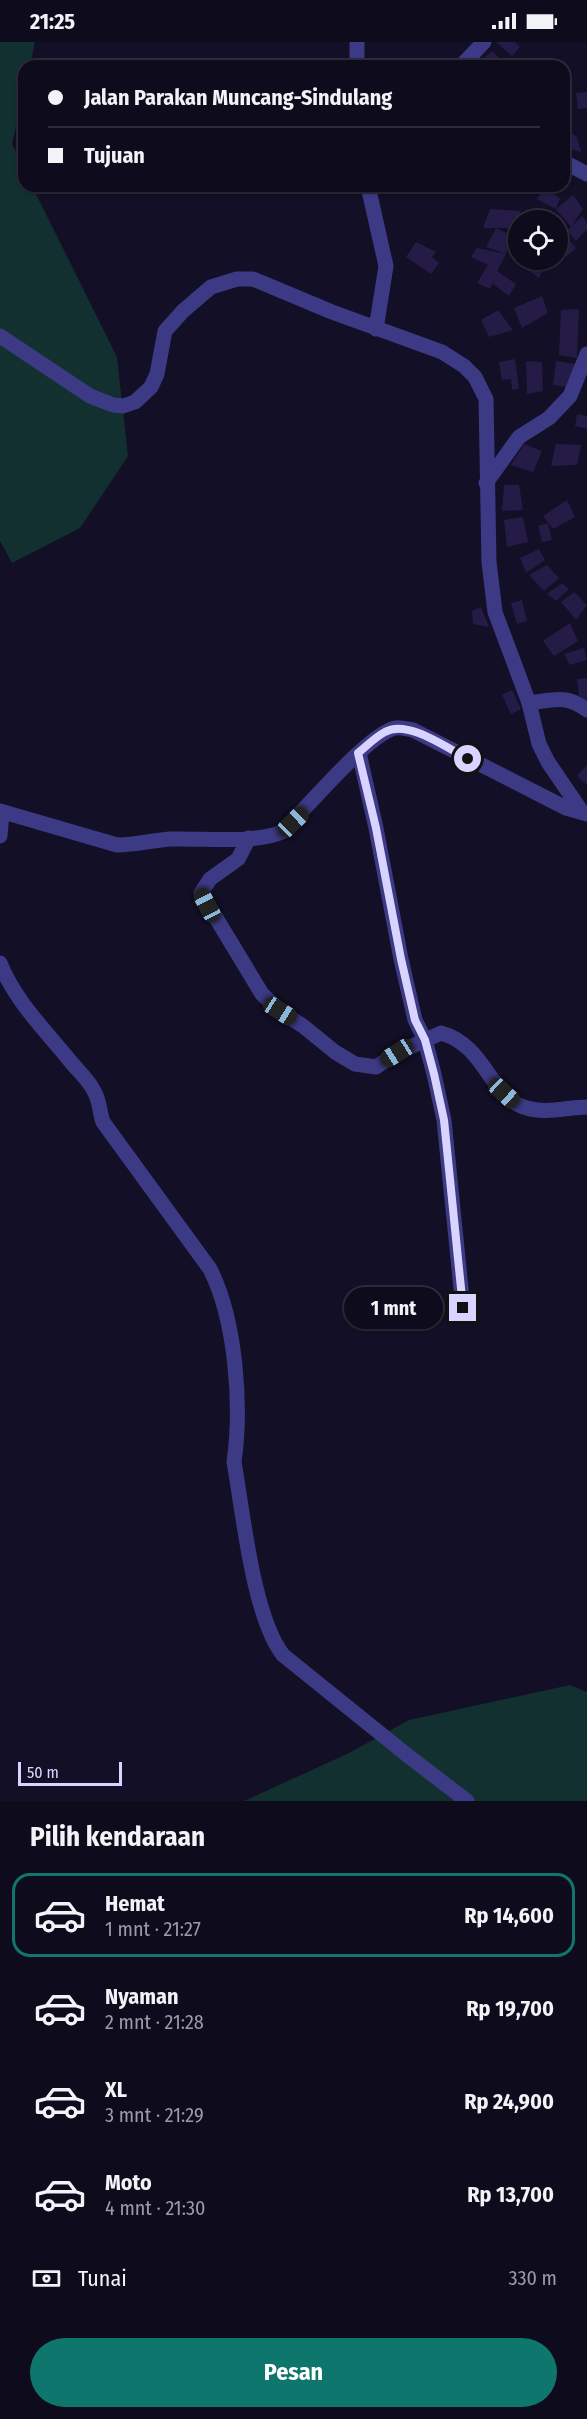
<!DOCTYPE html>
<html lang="id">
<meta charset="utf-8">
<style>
:root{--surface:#0e0b1c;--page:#171425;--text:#f1f3f6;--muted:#9b9ba3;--line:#2e2b3b;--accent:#0f766e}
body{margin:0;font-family:"Fira Sans Condensed",sans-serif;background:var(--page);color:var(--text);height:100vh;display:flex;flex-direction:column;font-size:22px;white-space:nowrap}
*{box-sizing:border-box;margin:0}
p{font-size:20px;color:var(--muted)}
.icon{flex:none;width:33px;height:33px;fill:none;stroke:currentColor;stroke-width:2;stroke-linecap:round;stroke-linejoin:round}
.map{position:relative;height:1759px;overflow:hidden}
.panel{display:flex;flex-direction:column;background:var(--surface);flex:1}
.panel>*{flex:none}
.guide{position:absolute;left:18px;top:18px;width:552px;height:132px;border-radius:18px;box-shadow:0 2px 4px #0004,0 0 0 2px var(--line);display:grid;align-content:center;height:132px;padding:0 30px;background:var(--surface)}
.controls{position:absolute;left:508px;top:168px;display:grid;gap:12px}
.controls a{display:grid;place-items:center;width:60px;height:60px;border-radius:50%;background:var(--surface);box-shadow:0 2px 4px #0004,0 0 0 2px var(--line);font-size:30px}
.scale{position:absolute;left:18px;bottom:15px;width:104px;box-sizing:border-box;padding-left:6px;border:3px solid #d9d4ff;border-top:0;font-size:16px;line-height:21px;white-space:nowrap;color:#d9d4ff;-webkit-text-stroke:4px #130f26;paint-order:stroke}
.end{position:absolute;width:27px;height:27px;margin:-14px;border:8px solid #d9d4ff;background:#111;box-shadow:0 0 0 3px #111}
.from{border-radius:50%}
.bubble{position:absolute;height:42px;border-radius:21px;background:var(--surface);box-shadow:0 2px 4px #0004,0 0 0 2px var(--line);font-size:20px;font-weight:700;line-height:42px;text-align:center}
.car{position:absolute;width:18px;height:36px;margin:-18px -9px;border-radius:8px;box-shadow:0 0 4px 2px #0007;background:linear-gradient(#222 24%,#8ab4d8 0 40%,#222 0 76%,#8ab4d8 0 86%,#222 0)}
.guide b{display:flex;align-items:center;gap:21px;height:57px;font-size:22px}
.guide b+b{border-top:2px solid var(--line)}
.guide i{width:15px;height:15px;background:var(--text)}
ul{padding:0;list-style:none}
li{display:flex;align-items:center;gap:18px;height:84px;margin:0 12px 9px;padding:0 18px;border:3px solid transparent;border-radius:18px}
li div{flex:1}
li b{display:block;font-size:22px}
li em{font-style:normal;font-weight:700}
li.current{border-color:var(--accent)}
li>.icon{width:54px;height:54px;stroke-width:1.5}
h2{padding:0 30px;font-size:27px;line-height:72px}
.pay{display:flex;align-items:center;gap:15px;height:66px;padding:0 30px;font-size:22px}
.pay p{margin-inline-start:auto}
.cta{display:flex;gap:12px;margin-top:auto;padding:12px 30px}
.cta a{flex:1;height:69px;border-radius:36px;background:var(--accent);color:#fff;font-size:24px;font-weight:700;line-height:69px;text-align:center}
.status{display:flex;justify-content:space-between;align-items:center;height:42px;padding:0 30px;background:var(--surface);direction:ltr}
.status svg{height:16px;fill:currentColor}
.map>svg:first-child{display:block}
.green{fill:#12302f}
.building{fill:#241b47}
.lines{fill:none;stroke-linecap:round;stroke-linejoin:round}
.minor{stroke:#3d3a85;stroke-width:15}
.tertiary{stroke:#3d3a85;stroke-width:15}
.route{stroke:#d9d4ff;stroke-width:8}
</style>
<div class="status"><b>21:25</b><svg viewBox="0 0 49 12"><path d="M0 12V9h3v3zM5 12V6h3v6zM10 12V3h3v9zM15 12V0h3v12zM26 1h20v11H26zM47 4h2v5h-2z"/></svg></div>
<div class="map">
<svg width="587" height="1759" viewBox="0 0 587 1759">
<rect width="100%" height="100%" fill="#130f26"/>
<g class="green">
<path d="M0,0h35l-5,24h-6v25l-12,53 12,24v18h8l85,171 11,99 -48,72 -68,35 -12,-22z"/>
<path d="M570,1643l17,7v109h-343l105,-48 60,-33z"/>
</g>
<g class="building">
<path d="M496,0h19l5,5 -8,9z"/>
<path d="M492,9l11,11 -4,4h-10l-6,-7z"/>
<path d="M587,50v16l-9,1 -2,-16z"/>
<path d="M566,88l11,7 4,15 -17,-5v-16z"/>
<path d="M545,147l15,9 -4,11 -19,-10z"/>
<path d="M573,153l10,14 -12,18 11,-11 5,6v7l-11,12 -9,-11 4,-3 -15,-18z"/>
<path d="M490,167l31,2 -4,17h-34z"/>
<path d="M496,186l16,8 -6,18 -20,-7z"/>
<path d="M563,191l13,15 -10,9 -8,-9v-11z"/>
<path d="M416,200l20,10 -4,5 7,6 -8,11 -25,-17z"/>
<path d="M477,206l29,6 -9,17 19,13 -7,12 -16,-12 3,-8 -6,13 -13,-6 11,-18 -17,-8z"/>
<path d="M519,215v3h29l-9,18 -23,-16z"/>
<path d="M542,254l6,17 -26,15 -8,-20z"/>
<path d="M579,267l-2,49 -18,-3 2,-45z"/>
<path d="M498,268l15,20 -24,7 -8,-17z"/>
<path d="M515,317l4,30 -7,1 -1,-11 -9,1 -3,-18z"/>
<path d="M526,319l16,1 1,29 -16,3z"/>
<path d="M556,319l20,3 -3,24 -20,-3z"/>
<path d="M577,372l10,2v13l-12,-3z"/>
<path d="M524,402l18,7 -9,21 -22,-7z"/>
<path d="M556,402l25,1 -4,20 -26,1z"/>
<path d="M504,443h15l4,25 -21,1z"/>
<path d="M567,458l8,17 -22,12 -10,-13z"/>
<path d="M523,475l5,25 -21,5 -3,-27z"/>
<path d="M548,481l4,17 -10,2 -4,-16z"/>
<path d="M539,507l6,11 -19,13 -6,-15z"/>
<path d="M547,523l12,13 -15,13 -15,-16z"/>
<path d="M562,541l7,6 -13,12 -9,-7z"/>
<path d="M574,550l13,13 -11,15 -15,-18z"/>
<path d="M522,558l5,21 -10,3 -6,-21z"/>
<path d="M481,565l8,20 -16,-3 -1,-13z"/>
<path d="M570,581l8,18 -24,15 -11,-15z"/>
<path d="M584,606l3,12 -17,5 -6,-11z"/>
<path d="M587,636v21h-3l-5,-3 -2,-17z"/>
<path d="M512,648l9,19 -10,5 -9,-19z"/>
<path d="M587,723v20l-10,-9z"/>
</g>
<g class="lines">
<g class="minor">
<path d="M357,0v24"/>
<path d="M461,24l23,-24"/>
<path d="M564,120l23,12"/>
<path d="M368,144l18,80 -10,63"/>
<path d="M0,294l90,60 23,9 10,1 12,-4 16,-15 6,-13 8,-43 18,-20 28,-24 26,-8h16l79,33 110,40 22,14 11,11 11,22 3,163 6,50 34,91 10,41 9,18 34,50"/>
<path d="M486,441l33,-46 30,-19 21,-22 17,-42"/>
<path d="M529,661c25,-3 37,-9 58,7"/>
<path d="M359,711l17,75 25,131 14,61 10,20 9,34 10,46 19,188"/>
<path d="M0,794l2,-24"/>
<path d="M249,796l-11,21 -28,20 -9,14 61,101 18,17 23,15 32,26 20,12 21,3 21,-14 44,-20c46,13 48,65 86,75 19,6 40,-1 60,-1"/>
<path d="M0,921c15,38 46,68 71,99 8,10 17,17 23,29 6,10 5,20 9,31l107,147c26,51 32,137 24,193 9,50 19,155 49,193l124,100 60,46"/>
</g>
<path class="tertiary" d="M0,769l117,34c19,0 36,-5 55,-6 33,-1 81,5 110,-7 24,-23 85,-97 113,-104 5,-1 12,1 18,2l153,78 21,6"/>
</g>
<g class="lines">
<path class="route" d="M463,1266l-19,-188 -10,-46 -9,-34 -10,-20 -14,-61 -25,-131 -18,-75c9,-7 17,-16 27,-21 22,-13 62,16 83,27"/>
</g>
</svg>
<div class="controls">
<a><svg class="icon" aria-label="locate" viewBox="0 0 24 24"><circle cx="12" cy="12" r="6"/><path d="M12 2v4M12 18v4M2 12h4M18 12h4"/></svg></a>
</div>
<div class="scale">50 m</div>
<i class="end from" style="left:468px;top:717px"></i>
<i class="end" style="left:463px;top:1266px"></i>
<div class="bubble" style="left:344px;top:1245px;width:99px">1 mnt</div>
<i class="car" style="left:293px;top:780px;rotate:46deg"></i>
<i class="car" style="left:207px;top:863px;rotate:332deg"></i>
<i class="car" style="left:280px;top:969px;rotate:122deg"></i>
<i class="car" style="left:397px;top:1011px;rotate:238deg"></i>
<i class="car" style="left:504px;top:1051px;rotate:133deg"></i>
<div class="guide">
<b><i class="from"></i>Jalan Parakan Muncang-Sindulang</b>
<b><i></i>Tujuan</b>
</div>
</div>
<section class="panel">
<h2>Pilih kendaraan</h2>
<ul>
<li class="current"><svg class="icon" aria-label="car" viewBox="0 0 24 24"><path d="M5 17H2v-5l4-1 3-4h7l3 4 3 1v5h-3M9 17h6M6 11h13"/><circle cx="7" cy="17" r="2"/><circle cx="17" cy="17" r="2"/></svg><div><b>Hemat</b><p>1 mnt · 21:27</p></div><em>Rp 14,600</em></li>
<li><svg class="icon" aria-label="car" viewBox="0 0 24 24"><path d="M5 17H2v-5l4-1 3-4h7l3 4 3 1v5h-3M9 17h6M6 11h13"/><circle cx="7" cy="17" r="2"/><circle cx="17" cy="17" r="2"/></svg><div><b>Nyaman</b><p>2 mnt · 21:28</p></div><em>Rp 19,700</em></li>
<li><svg class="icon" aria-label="car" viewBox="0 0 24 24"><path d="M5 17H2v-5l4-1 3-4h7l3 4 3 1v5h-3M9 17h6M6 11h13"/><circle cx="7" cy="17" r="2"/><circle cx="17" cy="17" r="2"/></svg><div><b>XL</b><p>3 mnt · 21:29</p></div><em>Rp 24,900</em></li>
<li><svg class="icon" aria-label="car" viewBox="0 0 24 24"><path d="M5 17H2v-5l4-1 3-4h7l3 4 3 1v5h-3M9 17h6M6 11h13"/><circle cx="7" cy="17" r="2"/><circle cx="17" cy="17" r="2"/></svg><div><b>Moto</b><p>4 mnt · 21:30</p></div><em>Rp 13,700</em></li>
</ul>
<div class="pay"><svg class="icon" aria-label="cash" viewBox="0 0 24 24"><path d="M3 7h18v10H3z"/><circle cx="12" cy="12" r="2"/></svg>Tunai<p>330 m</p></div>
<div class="cta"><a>Pesan</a></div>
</section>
